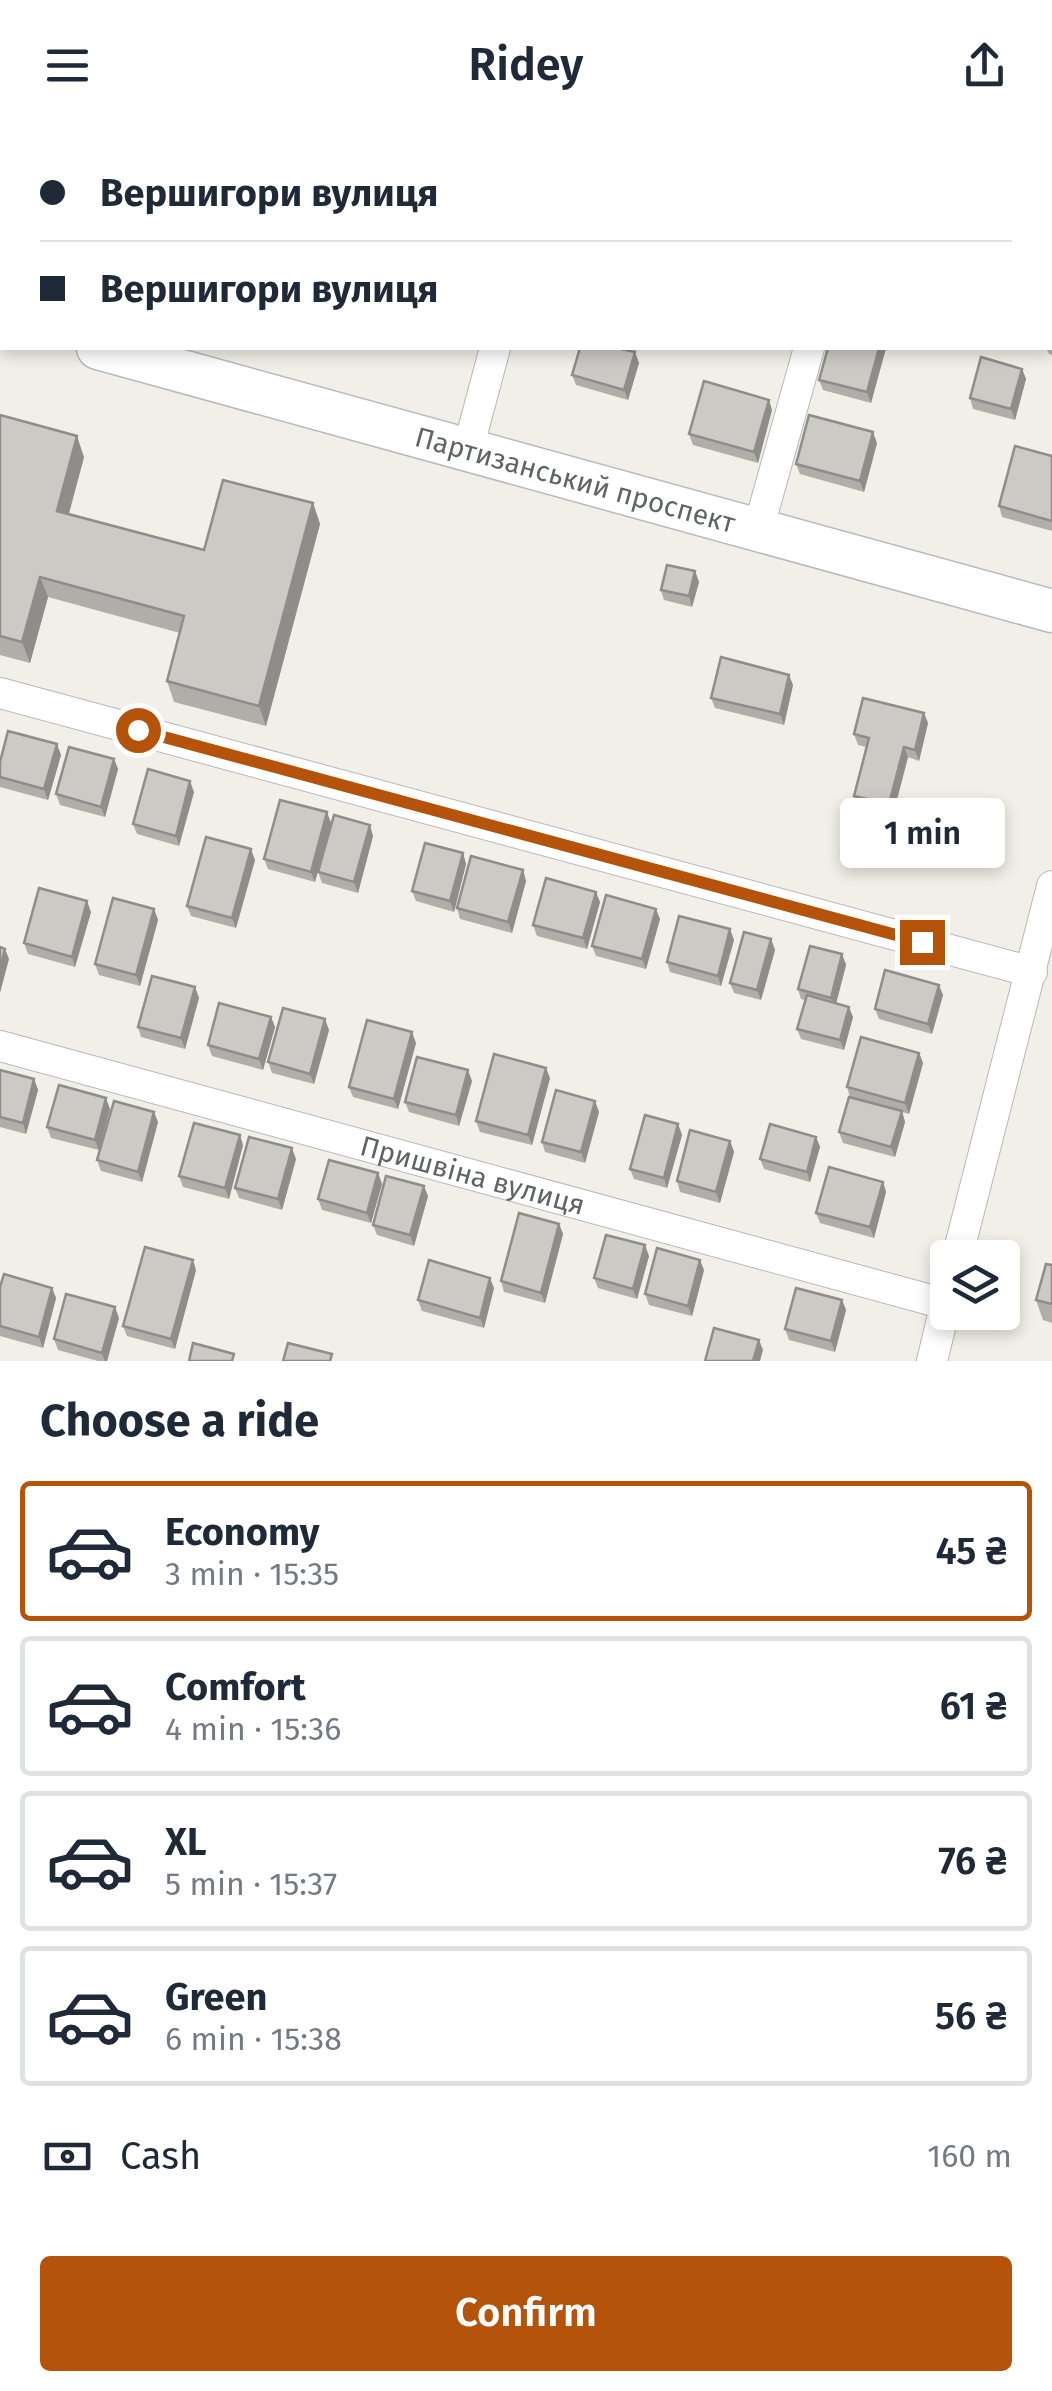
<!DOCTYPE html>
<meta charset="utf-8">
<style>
:root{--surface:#fff;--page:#f2f2f3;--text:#1f2937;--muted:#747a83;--line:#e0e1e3;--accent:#b45309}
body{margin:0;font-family:"Fira Sans",sans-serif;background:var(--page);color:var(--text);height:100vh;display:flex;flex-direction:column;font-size:38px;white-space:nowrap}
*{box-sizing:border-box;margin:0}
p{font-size:32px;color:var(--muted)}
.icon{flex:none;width:55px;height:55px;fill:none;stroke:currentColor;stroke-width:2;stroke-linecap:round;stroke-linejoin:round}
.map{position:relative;height:1231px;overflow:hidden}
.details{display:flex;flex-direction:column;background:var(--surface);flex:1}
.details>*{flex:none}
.banner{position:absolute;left:0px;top:0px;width:1052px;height:220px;box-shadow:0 5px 15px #0003;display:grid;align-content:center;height:220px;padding:0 40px;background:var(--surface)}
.tools{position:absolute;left:930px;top:1110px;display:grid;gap:20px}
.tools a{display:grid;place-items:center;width:90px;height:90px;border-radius:10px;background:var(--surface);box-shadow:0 5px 15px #0003;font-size:50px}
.end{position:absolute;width:45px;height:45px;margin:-22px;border:12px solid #b45309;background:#fff;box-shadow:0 0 0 5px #fff}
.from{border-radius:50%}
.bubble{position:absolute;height:70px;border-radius:10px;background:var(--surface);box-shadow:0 5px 15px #0003;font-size:32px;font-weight:600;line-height:70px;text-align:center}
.banner b{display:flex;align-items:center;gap:35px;height:95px;font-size:38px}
.banner b+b{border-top:2px solid var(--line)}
.banner i{width:25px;height:25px;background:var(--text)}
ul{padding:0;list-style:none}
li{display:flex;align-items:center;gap:30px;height:140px;margin:0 20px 15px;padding:0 20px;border:5px solid var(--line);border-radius:10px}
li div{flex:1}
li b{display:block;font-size:38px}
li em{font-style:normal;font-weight:600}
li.on{border-color:var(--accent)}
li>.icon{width:90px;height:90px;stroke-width:1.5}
h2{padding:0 40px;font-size:45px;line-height:120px}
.pay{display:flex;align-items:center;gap:25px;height:110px;padding:0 40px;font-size:38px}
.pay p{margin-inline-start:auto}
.cta{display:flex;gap:20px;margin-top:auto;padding:20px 40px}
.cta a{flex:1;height:115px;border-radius:10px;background:var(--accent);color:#fff;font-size:40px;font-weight:600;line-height:115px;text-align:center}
header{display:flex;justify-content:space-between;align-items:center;height:130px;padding:0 40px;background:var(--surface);font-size:45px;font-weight:600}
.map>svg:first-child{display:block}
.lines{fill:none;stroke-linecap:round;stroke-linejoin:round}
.street-casing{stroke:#b5b8bc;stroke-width:32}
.secondary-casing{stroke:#b6babf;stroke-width:45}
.street{stroke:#fff;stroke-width:30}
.secondary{stroke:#fff;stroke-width:42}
.wall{fill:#afaea9}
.shaded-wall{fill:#8f8d8a}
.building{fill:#cccac5;stroke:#8f8d8a;stroke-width:2.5}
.route{stroke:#b45309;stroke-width:12}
.labels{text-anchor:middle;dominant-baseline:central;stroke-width:8;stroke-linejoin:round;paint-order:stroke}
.street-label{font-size:28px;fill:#5f6368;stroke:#fff}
</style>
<header><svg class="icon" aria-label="menu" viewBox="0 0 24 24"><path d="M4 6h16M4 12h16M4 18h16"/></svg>Ridey<svg class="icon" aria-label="share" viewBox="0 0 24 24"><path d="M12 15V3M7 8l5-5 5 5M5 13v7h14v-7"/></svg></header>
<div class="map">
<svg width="1052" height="1231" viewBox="0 0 1052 1231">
<rect width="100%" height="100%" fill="#f1efe8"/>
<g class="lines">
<defs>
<g id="street">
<path d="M224,2l1,-2"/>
<path d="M552,2v-2"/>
<path d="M869,2l1,-2"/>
<path d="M468,319l27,-101"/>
<path d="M758,400l51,-182"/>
<path d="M0,563l1032,279"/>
<path id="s1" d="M0,916l945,258"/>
<path d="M957,1128l95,-372"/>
<path d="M932,1231l16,-66"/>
</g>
<g id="secondary">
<path d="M0,191l2,1"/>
<path id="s2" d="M98,218l954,263"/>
</g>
</defs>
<use href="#street" class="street-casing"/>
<use href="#secondary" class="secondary-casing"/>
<use href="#street" class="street"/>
<use href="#secondary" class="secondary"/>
</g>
<g class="wall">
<path d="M173,0h25v2h-16z"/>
<path d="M408,0h24l-1,2h-14z"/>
<path d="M723,0h44l-1,2h-35z"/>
<path d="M1052,188v37l-3,-1 -3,-6h4v-23z"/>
<path d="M886,218l-15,55 -48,-13 -4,-10z"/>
<path d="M635,222l4,11 -11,37 -52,-15 -4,-10z"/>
<path d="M1022,239l4,10 -11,41 -42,-11 -3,-11z"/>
<path d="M772,280l-14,53 -65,-18 -4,-11z"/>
<path d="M0,285l84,42 -15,57 135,36 109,-47 7,21 -54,202 -92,-24 -7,-21 13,-48 -132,-36 -18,66 -30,-8z"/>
<path d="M877,313l-13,49 -64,-18 -4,-10z"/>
<path d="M1052,326v75l-50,-14 -3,-11z"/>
<path d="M695,441l4,11 -7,25 -28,-7 -3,-10z"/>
<path d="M793,555l-9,40 -69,-17 -4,-10z"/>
<path d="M928,593l-9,38 -11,-4 -15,58 -35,-8 -4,-11 12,-49 -8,-2 -4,-11z"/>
<path d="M61,625l-13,45 -48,-13v-25z"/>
<path d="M114,629l4,10 -13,48 -45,-12 -4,-11z"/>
<path d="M194,662l-15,54 -42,-12 -4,-10z"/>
<path d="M331,693l-16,59 -47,-13 -4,-10z"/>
<path d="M373,706l-15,57 -36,-10 -4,-11z"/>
<path d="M463,723l3,11 -12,48 -38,-11 -4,-10z"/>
<path d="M255,730l-19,68 -45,-12 -4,-10z"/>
<path d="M523,740l3,11 -14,52 -52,-14 -3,-11z"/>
<path d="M600,772l-13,47 -50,-13 -4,-11z"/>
<path d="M154,779l4,11 -18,66 -41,-11 -4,-11z"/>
<path d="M91,782l-16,55 -47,-13 -4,-11z"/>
<path d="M660,789l-14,50 -50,-13 -4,-10z"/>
<path d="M771,809l4,11 -14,50 -27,-7 -4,-10z"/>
<path d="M734,810l-13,46 -51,-14 -3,-10z"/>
<path d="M842,824l4,11 -10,38 17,14 -9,33 -43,-11 -4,-10 8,-29 -4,-1 -3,-10z"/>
<path d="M195,857l4,11 -14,51 -44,-12 -3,-10z"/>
<path d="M943,865l-11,39 -53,-15 -4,-10z"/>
<path d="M271,887l4,10 -12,43 -51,-14 -4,-11z"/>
<path d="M329,900l-15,54 -42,-11 -4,-11z"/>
<path d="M416,913l-18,66 -45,-12 -4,-10z"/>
<path d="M919,923l4,10 -14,51 -7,-2 3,10 -10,35 -52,-14 -4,-11 11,-35 -3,-10z"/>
<path d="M0,940l34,9 4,11 -12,44 -26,-7z"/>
<path d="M550,948l-18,67 -52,-13 -4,-11z"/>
<path d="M472,951l-13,45 -50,-14 -4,-10z"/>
<path d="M110,979l-11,41 -48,-12 -4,-11z"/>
<path d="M599,982l-14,51 -40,-11 -3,-10z"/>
<path d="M158,992l-16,60 -41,-11 -4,-11z"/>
<path d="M678,994l4,11 -15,53 -33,-9 -4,-10z"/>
<path d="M816,1007l4,10 -10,35 -46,-13 -4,-10z"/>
<path d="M730,1011l4,11 -14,51 -40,-11 -3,-11z"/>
<path d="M243,1015l-14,54 -46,-12 -4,-11z"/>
<path d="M296,1029l-14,51 -43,-12 -4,-10z"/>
<path d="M378,1043l4,11 -11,39 -49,-13 -4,-11z"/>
<path d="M883,1052l3,10 -12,46 -54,-15 -4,-10z"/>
<path d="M428,1066l-14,50 -37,-11 -4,-10z"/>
<path d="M559,1094l4,10 -18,69 -41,-11 -3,-11z"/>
<path d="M649,1126l-12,43 -39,-11 -4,-10z"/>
<path d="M1052,1135v58l-9,-3 -7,-20z"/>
<path d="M196,1140l-21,79 -48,-13 -4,-10z"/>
<path d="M704,1140l-12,46 -43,-11 -4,-11z"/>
<path d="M0,1157l52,1 4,10 -13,50 -43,-12z"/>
<path d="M494,1158l-10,40 -62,-17 -4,-11z"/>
<path d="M842,1170l4,10 -11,42 -46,-12 -4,-11z"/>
<path d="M119,1188l-12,43h-9l-40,-11 -4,-11z"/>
</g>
<g class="shaded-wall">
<path d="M879,218h7l-15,55 -4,-11z"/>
<path d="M635,222l4,11 -11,37 -4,-10z"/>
<path d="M1022,239l4,10 -11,41 -4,-11z"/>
<path d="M769,270l3,10 -14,53 -4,-11z"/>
<path d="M873,302l4,11 -13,49 -4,-11z"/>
<path d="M77,306l7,21 -20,74 -7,-20z"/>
<path d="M313,373l7,21 -54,202 -7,-20z"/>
<path d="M695,441l4,11 -7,25 -3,-11z"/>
<path d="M40,447l8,20 -18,66 -8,-21z"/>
<path d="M789,545l4,10 -9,40 -4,-11z"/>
<path d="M924,583l4,10 -9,38 -4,-11z"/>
<path d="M57,614l4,11 -13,45 -4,-11z"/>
<path d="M904,617l4,10 -15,58 -4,-11z"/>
<path d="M114,629l4,10 -13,48 -4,-10z"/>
<path d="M190,651l4,11 -15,54 -3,-10z"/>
<path d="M327,682l4,11 -16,59 -4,-10z"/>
<path d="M370,695l3,11 -15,57 -4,-11z"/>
<path d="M251,719l4,11 -19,68 -4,-10z"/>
<path d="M463,723l3,11 -12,48 -4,-11z"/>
<path d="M523,740l3,11 -14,52 -4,-11z"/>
<path d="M596,762l4,10 -13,47 -4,-11z"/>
<path d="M87,771l4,11 -16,55 -3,-10z"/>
<path d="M154,779l4,11 -18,66 -4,-11z"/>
<path d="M656,779l4,10 -14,50 -4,-10z"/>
<path d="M730,799l4,11 -13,46 -3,-10z"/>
<path d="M771,809l4,11 -14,50 -4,-10z"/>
<path d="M5,819l4,10 -9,34v-24z"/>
<path d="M842,824l4,11 -11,43 -4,-10z"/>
<path d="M939,855l4,10 -11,39 -4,-10z"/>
<path d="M195,857l4,11 -14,51 -4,-11z"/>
<path d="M849,877l4,10 -9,33 -4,-10z"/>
<path d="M271,887l4,10 -12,43 -4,-11z"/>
<path d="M325,889l4,11 -15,54 -4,-10z"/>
<path d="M412,902l4,11 -18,66 -4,-10z"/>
<path d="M919,923l4,10 -14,51 -4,-11z"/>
<path d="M546,938l4,10 -18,67 -4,-10z"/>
<path d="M468,940l4,11 -13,45 -3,-11z"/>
<path d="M34,949l4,11 -12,44 -3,-11z"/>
<path d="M106,968l4,11 -11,41 -4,-10z"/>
<path d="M595,971l4,11 -14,51 -4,-11z"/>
<path d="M902,981l3,11 -10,35 -4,-10z"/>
<path d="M154,982l4,10 -16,60 -4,-10z"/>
<path d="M678,994l4,11 -15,53 -3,-10z"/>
<path d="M240,1005l3,10 -14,54 -4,-11z"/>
<path d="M816,1007l4,10 -10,35 -3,-10z"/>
<path d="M730,1011l4,11 -14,51 -4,-11z"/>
<path d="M292,1018l4,11 -14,51 -4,-11z"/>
<path d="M378,1043l4,11 -11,39 -4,-10z"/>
<path d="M883,1052l3,10 -12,46 -4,-11z"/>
<path d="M424,1056l4,10 -14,50 -4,-11z"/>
<path d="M559,1094l4,10 -18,69 -4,-10z"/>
<path d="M645,1115l4,11 -12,43 -4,-10z"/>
<path d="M193,1130l3,10 -21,79 -4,-10z"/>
<path d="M700,1130l4,10 -12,46 -4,-10z"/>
<path d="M490,1148l4,10 -10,40 -4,-10z"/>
<path d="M52,1158l4,10 -13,50 -4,-11z"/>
<path d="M842,1170l4,10 -11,42 -4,-11z"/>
<path d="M115,1177l4,11 -12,43h-2l-3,-8z"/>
<path d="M759,1210l4,10 -3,11h-7z"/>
</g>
<g class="building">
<path d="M241,0h49l-1,2h-49z"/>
<path d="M386,0h22l8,2h-31z"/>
<path d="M654,0h27l8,2h-36z"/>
<path d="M956,0h31l9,2h-40z"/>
<path d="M1040,0h12v7l-2,-1v-4h-11z"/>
<path d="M1052,188v28l-2,-1v-20z"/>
<path d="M580,218h37l18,4 -11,38 -52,-15z"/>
<path d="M828,218h51l-12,44 -48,-12z"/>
<path d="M981,227l41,12 -11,40 -41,-11z"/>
<path d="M704,251l65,19 -15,52 -65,-18z"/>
<path d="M0,285l77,21 -20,75 147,39 19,-70 90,23 -54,203 -92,-25 17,-65 -144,-39 -18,65 -22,-6z"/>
<path d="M809,285l64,17 -13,49 -64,-17z"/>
<path d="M1015,316l37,10v65l-53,-15z"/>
<path d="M667,435l28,6 -6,25 -28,-6z"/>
<path d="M721,527l68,18 -9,39 -69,-16z"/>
<path d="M863,568l61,15 -9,37 -11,-3 -15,57 -35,-8 15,-58 -15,-4z"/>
<path d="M8,601l49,13 -13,45 -44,-12v-15z"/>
<path d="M69,617l45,12 -13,48 -45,-13z"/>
<path d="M148,639l42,12 -14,55 -43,-12z"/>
<path d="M280,670l47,12 -16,60 -47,-13z"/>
<path d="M334,685l36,10 -16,57 -36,-10z"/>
<path d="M206,707l45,12 -19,69 -45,-12z"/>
<path d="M425,713l38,10 -13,48 -38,-10z"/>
<path d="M471,726l52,14 -15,52 -51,-14z"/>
<path d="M546,748l50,14 -13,46 -50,-13z"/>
<path d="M39,758l48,13 -15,56 -48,-14z"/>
<path d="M606,765l50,14 -14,50 -50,-13z"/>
<path d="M113,768l41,11 -18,66 -41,-11z"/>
<path d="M679,786l51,13 -12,47 -51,-14z"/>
<path d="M744,802l27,7 -14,51 -27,-7z"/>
<path d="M810,816l32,8 -11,44 -33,-9z"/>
<path d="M0,817l5,2 -5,20z"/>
<path d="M885,840l54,15 -11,39 -53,-15z"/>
<path d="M152,846l43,11 -14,51 -43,-11z"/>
<path d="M807,865l42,12 -9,33 -43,-11z"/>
<path d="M219,873l52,14 -12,42 -51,-14z"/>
<path d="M283,878l42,11 -15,55 -42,-12z"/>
<path d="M367,890l45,12 -18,67 -45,-12z"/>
<path d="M861,907l58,16 -14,50 -58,-16z"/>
<path d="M494,924l52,14 -18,67 -52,-14z"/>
<path d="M417,927l51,13 -12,45 -51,-13z"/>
<path d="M0,940l34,9 -11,44 -23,-6z"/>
<path d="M59,955l47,13 -11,42 -48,-13z"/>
<path d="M556,960l39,11 -14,51 -39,-10z"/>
<path d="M849,967l53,14 -11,36 -52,-15z"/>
<path d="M114,971l40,11 -16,60 -41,-12z"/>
<path d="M645,985l33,9 -14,54 -34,-9z"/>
<path d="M194,993l46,12 -15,53 -46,-12z"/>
<path d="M770,994l46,13 -9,35 -47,-13z"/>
<path d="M690,1000l40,11 -14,51 -39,-11z"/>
<path d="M249,1007l43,11 -14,51 -43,-11z"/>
<path d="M329,1030l49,13 -11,40 -49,-14z"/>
<path d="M829,1037l54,15 -13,45 -54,-14z"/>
<path d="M386,1046l38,10 -14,49 -37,-10z"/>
<path d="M519,1083l40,11 -18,69 -40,-12z"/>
<path d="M606,1105l39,10 -12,44 -39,-11z"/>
<path d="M145,1117l48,13 -22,79 -48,-13z"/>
<path d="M657,1118l43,12 -12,46 -43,-12z"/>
<path d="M429,1130l61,18 -10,40 -62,-18z"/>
<path d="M1046,1134l6,1v39l-16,-4z"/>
<path d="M4,1144l48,14 -13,49 -39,-11v-39z"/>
<path d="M796,1158l46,12 -11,41 -46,-12z"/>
<path d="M66,1164l49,13 -13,46 -48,-14z"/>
<path d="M714,1198l45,12 -6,21h-48z"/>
<path d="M193,1213l41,11 -2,7h-43z"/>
<path d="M288,1213l44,11 -2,7h-47z"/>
</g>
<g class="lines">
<path class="route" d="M138,600l784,212"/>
</g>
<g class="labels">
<g class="street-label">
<text stroke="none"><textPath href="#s2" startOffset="495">Партизанський проспект</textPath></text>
<text stroke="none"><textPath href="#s1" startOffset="490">Пришвіна вулиця</textPath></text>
</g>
</g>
</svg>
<div class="tools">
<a><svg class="icon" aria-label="layers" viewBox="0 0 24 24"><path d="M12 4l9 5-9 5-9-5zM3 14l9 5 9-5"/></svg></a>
</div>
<i class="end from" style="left:138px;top:600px"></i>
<i class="end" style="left:922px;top:812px"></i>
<div class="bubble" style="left:840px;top:668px;width:165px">1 min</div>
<div class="banner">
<b><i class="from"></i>Вершигори вулиця</b>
<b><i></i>Вершигори вулиця</b>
</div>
</div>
<section class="details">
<h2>Choose a ride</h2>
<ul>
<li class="on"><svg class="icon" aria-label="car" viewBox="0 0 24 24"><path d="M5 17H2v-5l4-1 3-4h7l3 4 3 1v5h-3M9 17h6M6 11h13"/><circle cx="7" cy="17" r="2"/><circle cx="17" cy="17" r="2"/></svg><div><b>Economy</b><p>3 min · 15:35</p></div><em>45 ₴</em></li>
<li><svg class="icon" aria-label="car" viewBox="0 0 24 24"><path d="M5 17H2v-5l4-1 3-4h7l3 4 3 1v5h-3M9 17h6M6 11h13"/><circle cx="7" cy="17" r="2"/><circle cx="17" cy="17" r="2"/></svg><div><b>Comfort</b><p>4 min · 15:36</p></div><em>61 ₴</em></li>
<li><svg class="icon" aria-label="car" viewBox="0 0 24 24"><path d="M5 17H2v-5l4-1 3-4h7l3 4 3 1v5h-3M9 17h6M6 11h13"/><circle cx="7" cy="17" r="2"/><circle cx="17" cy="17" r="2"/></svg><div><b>XL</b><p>5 min · 15:37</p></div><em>76 ₴</em></li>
<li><svg class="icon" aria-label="car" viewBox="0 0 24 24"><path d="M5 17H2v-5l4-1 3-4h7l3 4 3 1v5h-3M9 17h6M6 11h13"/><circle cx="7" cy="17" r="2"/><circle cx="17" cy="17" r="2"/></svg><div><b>Green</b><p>6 min · 15:38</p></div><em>56 ₴</em></li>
</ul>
<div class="pay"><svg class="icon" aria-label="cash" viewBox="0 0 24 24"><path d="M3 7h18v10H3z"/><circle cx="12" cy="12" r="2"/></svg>Cash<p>160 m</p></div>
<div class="cta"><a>Confirm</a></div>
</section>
